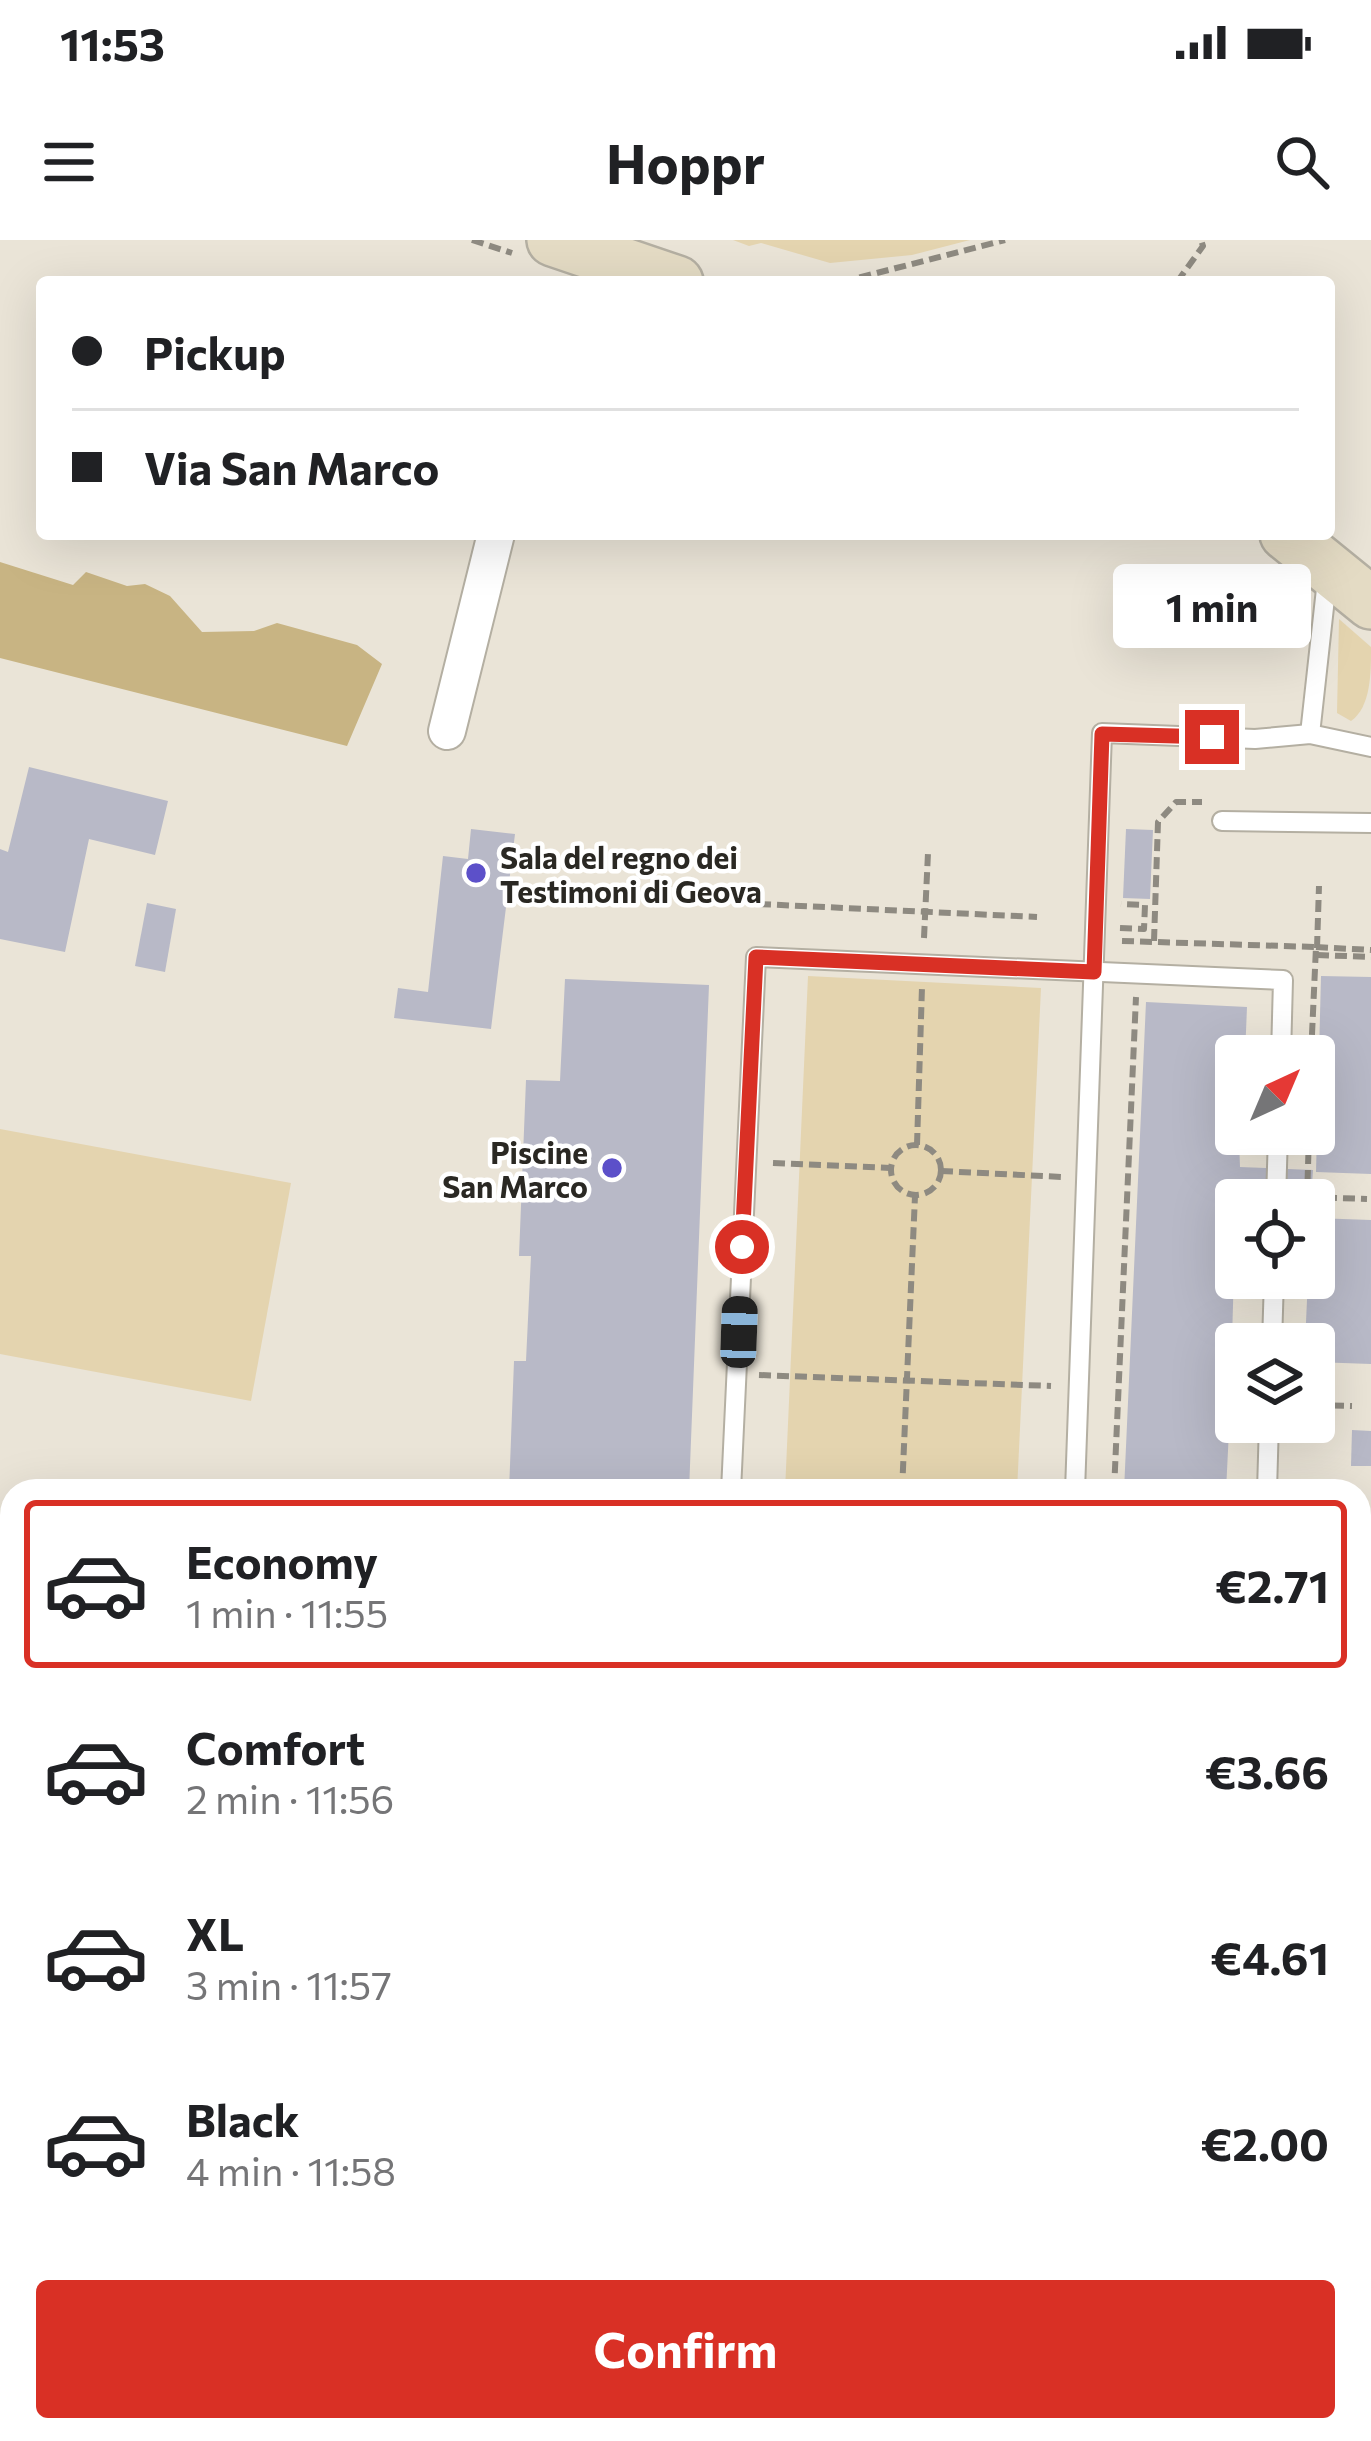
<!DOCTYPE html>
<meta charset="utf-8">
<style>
:root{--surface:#fff;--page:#f2f2f2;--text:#202124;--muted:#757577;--line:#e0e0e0;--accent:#d93025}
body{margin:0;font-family:Commissioner,sans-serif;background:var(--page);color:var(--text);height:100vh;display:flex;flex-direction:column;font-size:45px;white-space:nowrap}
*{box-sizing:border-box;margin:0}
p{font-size:39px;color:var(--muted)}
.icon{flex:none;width:66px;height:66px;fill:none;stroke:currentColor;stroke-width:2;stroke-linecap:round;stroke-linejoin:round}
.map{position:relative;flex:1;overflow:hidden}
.drawer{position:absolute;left:0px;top:1239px;width:1371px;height:963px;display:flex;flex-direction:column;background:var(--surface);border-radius:36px 36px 0 0;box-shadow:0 12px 48px #0002}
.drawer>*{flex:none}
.guide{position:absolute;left:36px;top:36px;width:1299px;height:264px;border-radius:12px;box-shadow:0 12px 48px #0002;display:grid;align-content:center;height:264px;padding:0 36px;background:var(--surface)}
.needle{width:78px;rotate:44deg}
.buttons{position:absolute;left:1215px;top:795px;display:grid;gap:24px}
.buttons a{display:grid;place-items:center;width:120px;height:120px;border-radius:12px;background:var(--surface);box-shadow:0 12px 48px #0002;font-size:60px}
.end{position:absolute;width:54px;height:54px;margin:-27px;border:15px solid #d93025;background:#fff;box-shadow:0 0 0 6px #fff}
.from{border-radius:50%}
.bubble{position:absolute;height:84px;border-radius:12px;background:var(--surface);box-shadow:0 12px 48px #0002;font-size:39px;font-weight:700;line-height:84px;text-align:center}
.car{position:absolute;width:36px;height:72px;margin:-36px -18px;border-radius:15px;box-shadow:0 0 9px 3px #0007;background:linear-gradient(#222 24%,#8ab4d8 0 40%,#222 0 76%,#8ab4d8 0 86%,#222 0)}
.guide b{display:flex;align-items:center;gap:42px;height:114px;font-size:45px}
.guide b+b{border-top:3px solid var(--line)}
.guide i{width:30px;height:30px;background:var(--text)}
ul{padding:21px 0 0;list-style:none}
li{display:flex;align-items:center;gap:36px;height:168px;margin:0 24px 18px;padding:0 12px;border:6px solid transparent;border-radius:12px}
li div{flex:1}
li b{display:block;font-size:45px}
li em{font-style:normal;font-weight:700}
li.selected{border-color:var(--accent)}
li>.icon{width:108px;height:108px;stroke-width:1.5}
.cta{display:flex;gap:24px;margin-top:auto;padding:24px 36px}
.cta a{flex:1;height:138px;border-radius:12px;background:var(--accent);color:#fff;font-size:48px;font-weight:700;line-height:138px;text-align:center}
.status{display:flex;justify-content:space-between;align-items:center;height:84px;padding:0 60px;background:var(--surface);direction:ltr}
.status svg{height:33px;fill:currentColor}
header{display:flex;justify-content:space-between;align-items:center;height:156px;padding:0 36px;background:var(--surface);font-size:54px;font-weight:700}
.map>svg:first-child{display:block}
.green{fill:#e4d4af}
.forest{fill:#c8b483}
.building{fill:#b8b9c7}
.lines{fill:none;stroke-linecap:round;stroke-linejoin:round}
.lane-casing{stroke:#b4afa2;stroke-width:22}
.street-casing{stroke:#b4afa2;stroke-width:40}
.secondary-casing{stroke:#b4afa2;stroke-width:56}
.path{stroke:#8e8a81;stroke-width:6;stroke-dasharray:12 6;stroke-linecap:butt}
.lane{stroke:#fff;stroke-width:18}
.street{stroke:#fff;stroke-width:36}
.secondary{stroke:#e4dbc4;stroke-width:51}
.route{stroke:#d93025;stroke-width:15}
.poi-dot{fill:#5c50c9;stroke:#fff;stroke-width:4.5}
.labels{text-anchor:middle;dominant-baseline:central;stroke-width:9;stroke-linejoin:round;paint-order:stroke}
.poi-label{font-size:30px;font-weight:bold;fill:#2a2823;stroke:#fff;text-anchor:start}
</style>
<div class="status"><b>11:53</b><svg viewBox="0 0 49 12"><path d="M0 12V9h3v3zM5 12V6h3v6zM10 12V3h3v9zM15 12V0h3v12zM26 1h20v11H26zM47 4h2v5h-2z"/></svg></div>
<header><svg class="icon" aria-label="menu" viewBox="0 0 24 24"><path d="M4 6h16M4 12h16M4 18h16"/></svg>Hoppr<svg class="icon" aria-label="search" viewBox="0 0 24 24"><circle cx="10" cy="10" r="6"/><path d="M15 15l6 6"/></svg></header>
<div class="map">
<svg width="1371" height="2201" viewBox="0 0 1371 2201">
<rect width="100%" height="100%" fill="#eae4d7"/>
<g class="green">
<path d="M733,0h237l-58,15 -82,8 -69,-20 -12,3z"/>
<path d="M1339,379l32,28c0,26 0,60 -20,74l-14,-8z"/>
<path d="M808,736l233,12 -24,503h-232z"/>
<path d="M0,889l291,54 -40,218 -251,-47z"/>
</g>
<path class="forest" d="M0,322l73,23 13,-13 41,14 18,-2 25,12 32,36 52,-1 23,-8 80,22 25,19 -35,82 -347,-88z"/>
<g class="building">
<path d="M29,527l139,34 -13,54 -66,-16 -24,113 -65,-13v-90l8,3z"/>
<path d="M471,589l44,5 -24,195 -97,-11 4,-30 30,4 15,-136 25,3z"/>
<path d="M1126,589l27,1 -3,69 -27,-1z"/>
<path d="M147,663l29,6 -11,63 -30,-6z"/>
<path d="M1321,736l50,1v197l-55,-2z"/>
<path d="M565,739l144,6 -20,506h-180l5,-130h12l5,-105h-12l7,-176 34,1z"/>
<path d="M1146,762l101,5 -2,49h-9l4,111 73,3 -2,30h-75l-5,175h5v35h-6l-4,81h-102z"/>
<path d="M1314,978l57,2v144l-57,-2v-18h-9l3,-66h6z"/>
<path d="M1352,1190l19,1v35h-20z"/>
<path d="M1359,1402h12l-3,489h-9z"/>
<path d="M12,2139v51l16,3 -28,3v-56z"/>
<path d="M362,2190h59l1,11h-59z"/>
<path d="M641,2190h95v11h-94z"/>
<rect x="782" y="2190" width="245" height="11"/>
<path d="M533,2193l1,8h-29l-1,-4z"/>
</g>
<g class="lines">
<defs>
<g id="lane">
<path d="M1310,494l17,-154"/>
<path d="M1222,581l149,2"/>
<path d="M1276,960l2,-66"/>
<path d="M1272,1104l2,-66"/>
<path d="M731,1251l25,-534 527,23 -2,76"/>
<path d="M1075,1251l27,-758 153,6 55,-5 61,13"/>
<path d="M1267,1251l2,-69"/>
</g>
<g id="street">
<path d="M447,491l49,-197"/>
<path d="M1359,2010h12"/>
<path d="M0,2045l12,-1"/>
<path d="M241,2190l1,11"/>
<path d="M755,2201v-11"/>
</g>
<g id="secondary">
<path d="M553,0l124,42"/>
<path d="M1286,294l85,69"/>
</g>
</defs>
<use href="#lane" class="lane-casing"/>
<use href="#street" class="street-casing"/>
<use href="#secondary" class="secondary-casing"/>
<g class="path">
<path d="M472,0l40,13"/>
<path d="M842,42l163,-42"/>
<path d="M1177,42l26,-36 -2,-6"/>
<path d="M759,664l278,13"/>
<path d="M1120,688l24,1 1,-24 -24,-1"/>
<path d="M924,698l4,-85"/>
<path d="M1122,701l194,6 -5,109"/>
<path d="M1154,701l4,-119 18,-20h26"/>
<path d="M1316,707l55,3"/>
<path d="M1317,708l2,-62"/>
<path d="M1317,715l54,2"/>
<circle cx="916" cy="930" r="25"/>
<path d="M917,905l5,-158"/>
<path d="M773,923l117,5"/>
<path d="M941,931l122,6"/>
<path d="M1307,957l60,2"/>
<path d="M1307,960l2,-66"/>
<path d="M759,1135l292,11"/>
<path d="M1314,1165l38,1"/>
<path d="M902,1251l13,-295"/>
<path d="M1114,1251l22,-494"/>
</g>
<use href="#lane" class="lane"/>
<use href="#street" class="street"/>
<use href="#secondary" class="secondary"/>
</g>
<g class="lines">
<path class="route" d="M742,1007l14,-290 338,15 8,-238 110,3"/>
</g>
<g class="poi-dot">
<circle cx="476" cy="633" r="12"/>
<circle cx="612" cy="928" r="12"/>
</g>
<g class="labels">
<g class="poi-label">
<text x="500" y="616">Sala del regno dei<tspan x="500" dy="34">Testimoni di Geova</tspan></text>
<text x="588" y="911" text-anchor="end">Piscine<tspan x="588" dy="34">San Marco</tspan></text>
</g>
</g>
</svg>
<div class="buttons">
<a><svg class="needle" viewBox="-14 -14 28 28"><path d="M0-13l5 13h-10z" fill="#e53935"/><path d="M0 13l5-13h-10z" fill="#757577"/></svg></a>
<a><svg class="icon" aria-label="locate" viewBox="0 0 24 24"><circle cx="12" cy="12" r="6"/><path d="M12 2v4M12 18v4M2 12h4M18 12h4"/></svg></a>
<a><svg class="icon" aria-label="layers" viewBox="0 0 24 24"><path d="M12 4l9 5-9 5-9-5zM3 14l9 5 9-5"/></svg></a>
</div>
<i class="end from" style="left:742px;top:1007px"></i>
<i class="end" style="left:1212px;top:497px"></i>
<div class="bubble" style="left:1113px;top:324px;width:198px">1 min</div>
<i class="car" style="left:739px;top:1092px;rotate:2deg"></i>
<div class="guide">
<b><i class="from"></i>Pickup</b>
<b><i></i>Via San Marco</b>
</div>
<section class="drawer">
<ul>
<li class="selected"><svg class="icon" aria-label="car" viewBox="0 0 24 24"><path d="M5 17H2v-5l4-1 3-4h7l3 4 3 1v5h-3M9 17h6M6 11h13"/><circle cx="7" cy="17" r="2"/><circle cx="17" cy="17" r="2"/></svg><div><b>Economy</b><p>1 min · 11:55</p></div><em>€2.71</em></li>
<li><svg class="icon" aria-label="car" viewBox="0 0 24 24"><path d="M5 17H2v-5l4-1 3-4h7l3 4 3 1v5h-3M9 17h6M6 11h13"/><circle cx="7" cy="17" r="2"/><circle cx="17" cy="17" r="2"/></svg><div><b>Comfort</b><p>2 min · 11:56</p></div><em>€3.66</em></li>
<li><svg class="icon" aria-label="car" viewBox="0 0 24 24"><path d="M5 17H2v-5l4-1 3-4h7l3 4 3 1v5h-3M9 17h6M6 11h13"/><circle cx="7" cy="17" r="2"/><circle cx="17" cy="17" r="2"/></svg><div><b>XL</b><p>3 min · 11:57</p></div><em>€4.61</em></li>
<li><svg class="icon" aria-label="car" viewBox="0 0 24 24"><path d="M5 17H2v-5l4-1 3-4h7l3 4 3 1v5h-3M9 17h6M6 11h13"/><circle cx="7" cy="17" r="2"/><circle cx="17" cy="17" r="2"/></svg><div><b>Black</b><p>4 min · 11:58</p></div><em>€2.00</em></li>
</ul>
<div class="cta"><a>Confirm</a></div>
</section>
</div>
